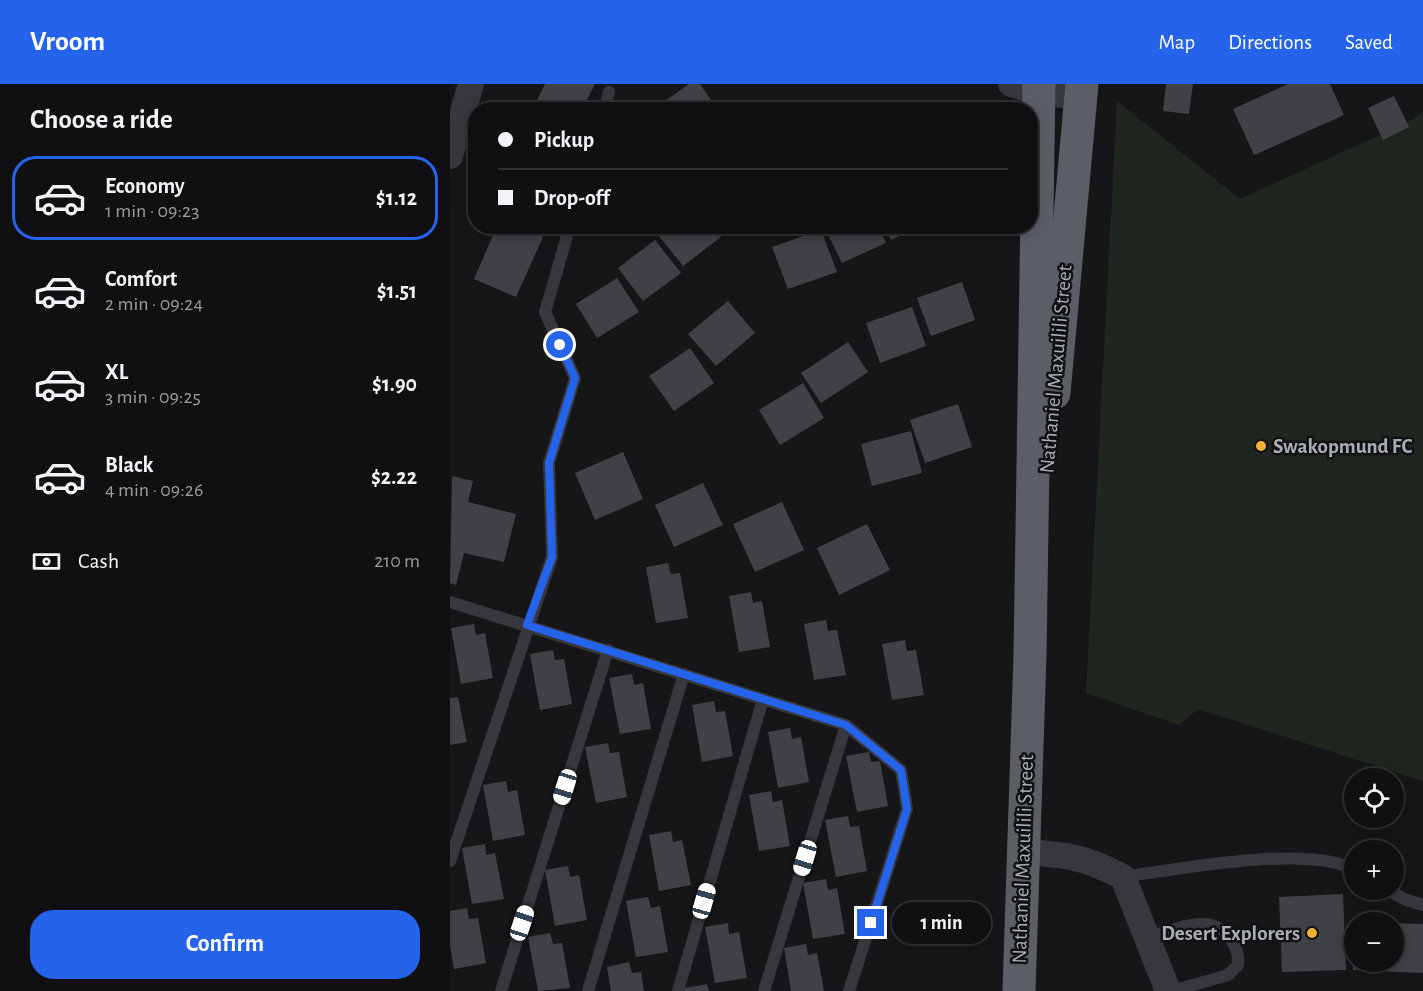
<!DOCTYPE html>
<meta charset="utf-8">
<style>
:root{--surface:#101012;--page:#1e1e20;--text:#f1f3f6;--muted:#9c9d9f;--line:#303032;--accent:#2563eb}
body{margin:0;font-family:"Alegreya Sans",sans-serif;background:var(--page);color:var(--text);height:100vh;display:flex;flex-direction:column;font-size:22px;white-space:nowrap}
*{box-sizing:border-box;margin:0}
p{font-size:20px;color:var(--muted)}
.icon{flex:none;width:33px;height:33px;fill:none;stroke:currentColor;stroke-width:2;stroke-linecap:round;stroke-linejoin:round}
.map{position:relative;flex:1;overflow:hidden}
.details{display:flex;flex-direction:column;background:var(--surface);width:450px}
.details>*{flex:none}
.top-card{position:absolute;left:18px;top:18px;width:570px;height:132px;border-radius:24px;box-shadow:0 3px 15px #0003,0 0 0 2px var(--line);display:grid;align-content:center;height:132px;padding:0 30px;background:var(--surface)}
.buttons{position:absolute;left:894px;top:684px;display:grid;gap:12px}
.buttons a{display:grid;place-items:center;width:60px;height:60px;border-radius:50%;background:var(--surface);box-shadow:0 3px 15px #0003,0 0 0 2px var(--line);font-size:30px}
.end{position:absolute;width:27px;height:27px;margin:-14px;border:8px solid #2563eb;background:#fff;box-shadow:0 0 0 3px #fff}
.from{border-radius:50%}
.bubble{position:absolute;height:42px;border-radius:21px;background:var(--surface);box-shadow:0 3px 15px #0003,0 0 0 2px var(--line);font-size:20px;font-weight:700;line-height:42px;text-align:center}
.car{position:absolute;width:18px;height:36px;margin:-18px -9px;border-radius:8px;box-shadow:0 0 4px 2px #0007;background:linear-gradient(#fff 24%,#345 0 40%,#fff 0 76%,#345 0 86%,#fff 0)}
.top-card b{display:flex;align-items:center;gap:21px;height:57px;font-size:22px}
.top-card b+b{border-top:2px solid var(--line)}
.top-card i{width:15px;height:15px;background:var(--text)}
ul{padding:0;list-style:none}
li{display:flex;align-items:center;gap:18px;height:84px;margin:0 12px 9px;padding:0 18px;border:3px solid transparent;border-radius:24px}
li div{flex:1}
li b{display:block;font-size:22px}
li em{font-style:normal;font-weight:700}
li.selected{border-color:var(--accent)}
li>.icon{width:54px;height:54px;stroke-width:1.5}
h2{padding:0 30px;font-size:27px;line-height:72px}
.pay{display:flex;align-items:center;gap:15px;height:66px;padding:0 30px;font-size:22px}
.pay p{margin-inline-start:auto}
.action{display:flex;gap:12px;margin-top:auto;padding:12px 30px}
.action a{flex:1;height:69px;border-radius:24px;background:var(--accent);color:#fff;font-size:24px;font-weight:700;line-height:69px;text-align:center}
header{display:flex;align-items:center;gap:36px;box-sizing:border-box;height:84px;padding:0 30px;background:var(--accent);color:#fff}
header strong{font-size:28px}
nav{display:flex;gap:33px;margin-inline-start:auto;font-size:21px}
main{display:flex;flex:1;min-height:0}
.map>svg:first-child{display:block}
.green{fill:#1e261f}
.building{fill:#404145}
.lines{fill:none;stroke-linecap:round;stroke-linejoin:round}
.service{stroke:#37383d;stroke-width:12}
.minor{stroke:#37383d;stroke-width:26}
.trunk{stroke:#5b5e65;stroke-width:33}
.route{stroke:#2563eb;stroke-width:8}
.poi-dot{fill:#f2b134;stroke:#111113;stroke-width:2}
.labels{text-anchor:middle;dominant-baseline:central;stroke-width:5;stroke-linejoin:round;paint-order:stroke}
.street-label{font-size:21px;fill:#a8adb8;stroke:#111113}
.poi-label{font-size:21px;font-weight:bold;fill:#a8adb8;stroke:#111113;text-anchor:start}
</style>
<header>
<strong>Vroom</strong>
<nav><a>Map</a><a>Directions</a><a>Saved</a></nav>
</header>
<main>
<section class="details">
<h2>Choose a ride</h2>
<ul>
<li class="selected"><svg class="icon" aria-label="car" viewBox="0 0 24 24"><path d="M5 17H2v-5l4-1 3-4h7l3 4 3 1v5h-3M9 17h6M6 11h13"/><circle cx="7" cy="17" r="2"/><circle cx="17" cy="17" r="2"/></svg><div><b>Economy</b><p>1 min · 09:23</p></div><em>$1.12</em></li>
<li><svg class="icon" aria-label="car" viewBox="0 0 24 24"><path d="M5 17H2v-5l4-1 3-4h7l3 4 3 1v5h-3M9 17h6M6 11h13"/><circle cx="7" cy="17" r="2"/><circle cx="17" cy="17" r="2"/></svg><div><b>Comfort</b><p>2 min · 09:24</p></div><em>$1.51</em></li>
<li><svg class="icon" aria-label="car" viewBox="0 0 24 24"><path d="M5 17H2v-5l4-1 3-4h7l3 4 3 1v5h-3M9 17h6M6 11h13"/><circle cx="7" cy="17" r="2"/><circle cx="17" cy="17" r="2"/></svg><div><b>XL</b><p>3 min · 09:25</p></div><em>$1.90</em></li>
<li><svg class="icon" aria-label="car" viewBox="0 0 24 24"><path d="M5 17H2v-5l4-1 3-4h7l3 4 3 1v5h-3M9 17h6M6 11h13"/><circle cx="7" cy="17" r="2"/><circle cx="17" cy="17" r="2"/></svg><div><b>Black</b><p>4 min · 09:26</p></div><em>$2.22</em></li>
</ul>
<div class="pay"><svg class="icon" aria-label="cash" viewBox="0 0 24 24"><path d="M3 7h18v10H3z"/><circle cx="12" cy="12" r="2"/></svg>Cash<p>210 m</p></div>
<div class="action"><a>Confirm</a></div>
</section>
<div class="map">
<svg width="973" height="907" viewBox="0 0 973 907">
<rect width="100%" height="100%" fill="#161618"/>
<path class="green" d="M667,17l123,98 170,-78 13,-10v670l-225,-72 -19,16 -93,-32z"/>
<g class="building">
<path d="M95,0h50l-13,26h-40l-8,-4z"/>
<path d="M239,0h11l18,26h-46l-7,-9z"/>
<path d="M716,0h27l-4,30 -26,-3z"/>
<path d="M838,0h42l14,31 -90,40 -21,-46z"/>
<path d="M944,12l15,31 -26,13 -15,-32z"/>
<path d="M47,142h22l24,11 -27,60 -42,-18z"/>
<path d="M212,142h51l8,11 -38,29 -28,-35z"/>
<path d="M378,142h50l8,17 -44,20 -17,-35z"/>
<path d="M435,142h37l-31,14z"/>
<path d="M371,146l16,42 -49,17 -16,-42z"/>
<path d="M205,156l26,33 -38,28 -25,-33z"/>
<path d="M167,194l22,34 -42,26 -21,-34z"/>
<path d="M512,198l13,38 -44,16 -14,-38z"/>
<path d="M278,217l27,32 -39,33 -28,-32z"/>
<path d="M462,223l14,39 -46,17 -14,-40z"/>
<path d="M398,258l20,30 -47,31 -20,-30z"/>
<path d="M240,264l24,35 -40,28 -25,-35z"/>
<path d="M353,299l21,35 -44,27 -21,-35z"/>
<path d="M508,320l14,43 -47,16 -15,-43z"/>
<path d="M461,347l11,42 -50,13 -11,-42z"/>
<path d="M173,368l20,47 -48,21 -20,-47z"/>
<path d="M2,392l21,5 -5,21 48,12 -12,48 -40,-9 -8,32 -6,-2z"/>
<path d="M253,399l20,42 -49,22 -19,-42z"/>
<path d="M332,418l22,48 -49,22 -22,-48z"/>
<path d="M417,440l23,46 -51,25 -22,-47z"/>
<path d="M218,479l3,11 9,-1 8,45 -32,5 -10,-56z"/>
<path d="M301,508l2,11 9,-2 8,46 -31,5 -10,-56z"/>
<path d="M376,536l2,11 9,-1 9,45 -32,5 -10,-56z"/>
<path d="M24,540l2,11 9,-2 8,45 -32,6 -10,-56z"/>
<path d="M455,556l2,11 9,-1 8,45 -32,5 -10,-56z"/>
<path d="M103,566l2,10 9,-1 8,45 -32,6 -10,-56z"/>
<path d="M182,590l2,11 9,-2 8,46 -31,5 -11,-56z"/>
<path d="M8,613l9,45 -17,3v-47z"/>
<path d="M264,617l2,11 9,-1 8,45 -31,6 -10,-57z"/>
<path d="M340,644l2,11 9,-2 8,45 -31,6 -10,-56z"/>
<path d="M158,659l2,10 9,-1 8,45 -31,6 -11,-56z"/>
<path d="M419,668l2,10 9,-1 8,45 -31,6 -11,-56z"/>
<path d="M56,697l2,11 9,-2 8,45 -32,6 -10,-56z"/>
<path d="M321,707l2,11 9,-2 8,46 -31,5 -10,-56z"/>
<path d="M398,732l2,11 9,-1 8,45 -31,6 -11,-57z"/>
<path d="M221,747l2,11 9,-2 9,45 -32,6 -10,-56z"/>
<path d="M35,760l1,11 9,-2 9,46 -32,5 -10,-56z"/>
<path d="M118,782l2,11 9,-2 8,45 -32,6 -10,-56z"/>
<path d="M376,795l2,11 9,-2 8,46 -32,5 -10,-56z"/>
<path d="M893,810l3,76 -64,2 -3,-75z"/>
<path d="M198,813l3,11 9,-2 8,46 -32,5 -10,-56z"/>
<path d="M17,824l2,11 9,-1 8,45 -32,6 -4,-24v-34z"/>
<path d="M278,839l1,11 10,-2 8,46 -32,5 -10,-56z"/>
<path d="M944,839l29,1v49l-70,-3v-8h41z"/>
<path d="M100,849l3,11 9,-1 8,45 -32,3 -10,-54z"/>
<path d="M356,860l2,11 9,-2 7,38h-33l-7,-43z"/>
<path d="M179,878l3,11 9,-1 3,19h-33l-4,-24z"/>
<path d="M257,900l2,7h-24v-3z"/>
</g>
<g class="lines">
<g class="service">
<path d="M154,26l5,-18"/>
<path d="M0,518l396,123 55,45 6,39 -58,182"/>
<path d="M0,777l102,-304 -3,-94 26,-85 -30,-66 25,-86"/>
<path d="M673,793c53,-8 187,-33 231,-7"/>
<path d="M938,806l16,9 19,6"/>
<path d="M697,854c27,-9 70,-29 86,5 4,8 6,13 5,22l-10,10 -56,16"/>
<path d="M51,907l107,-341"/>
<path d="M138,907l96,-317"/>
<path d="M228,907l85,-292"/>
<path d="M314,907l82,-266"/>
</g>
<g class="minor">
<path d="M561,0l28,8 42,5"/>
<path d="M0,72l21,-72"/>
<path d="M574,768c44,3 58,4 99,25l45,114"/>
</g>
<g class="trunk">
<path d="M604,309l28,-309"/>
<path d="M569,907l11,-336 9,-571"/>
</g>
</g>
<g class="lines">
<path class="route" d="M110,261l15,33 -26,85 3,94 -25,68 319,100 55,45 6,39 -36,114"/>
</g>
<g class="poi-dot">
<circle cx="811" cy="362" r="6"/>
<circle cx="862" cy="849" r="6"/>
</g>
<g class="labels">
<g class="street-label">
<text transform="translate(606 285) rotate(-85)">Nathaniel Maxuilili Street</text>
<text transform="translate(573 775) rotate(-88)">Nathaniel Maxuilili Street</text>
</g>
<g class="poi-label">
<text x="823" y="362">Swakopmund FC</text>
<text x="850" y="849" text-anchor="end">Desert Explorers</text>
</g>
</g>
</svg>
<div class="buttons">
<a><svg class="icon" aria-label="locate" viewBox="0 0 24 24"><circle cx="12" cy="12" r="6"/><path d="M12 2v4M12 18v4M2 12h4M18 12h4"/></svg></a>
<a>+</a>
<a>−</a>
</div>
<i class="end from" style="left:110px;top:261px"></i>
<i class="end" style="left:421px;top:839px"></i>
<div class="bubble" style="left:442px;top:818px;width:99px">1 min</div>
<i class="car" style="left:115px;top:703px;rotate:197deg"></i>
<i class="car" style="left:355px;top:774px;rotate:197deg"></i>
<i class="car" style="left:254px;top:817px;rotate:16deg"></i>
<i class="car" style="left:72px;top:839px;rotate:18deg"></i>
<div class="top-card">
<b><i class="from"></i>Pickup</b>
<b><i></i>Drop-off</b>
</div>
</div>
</main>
